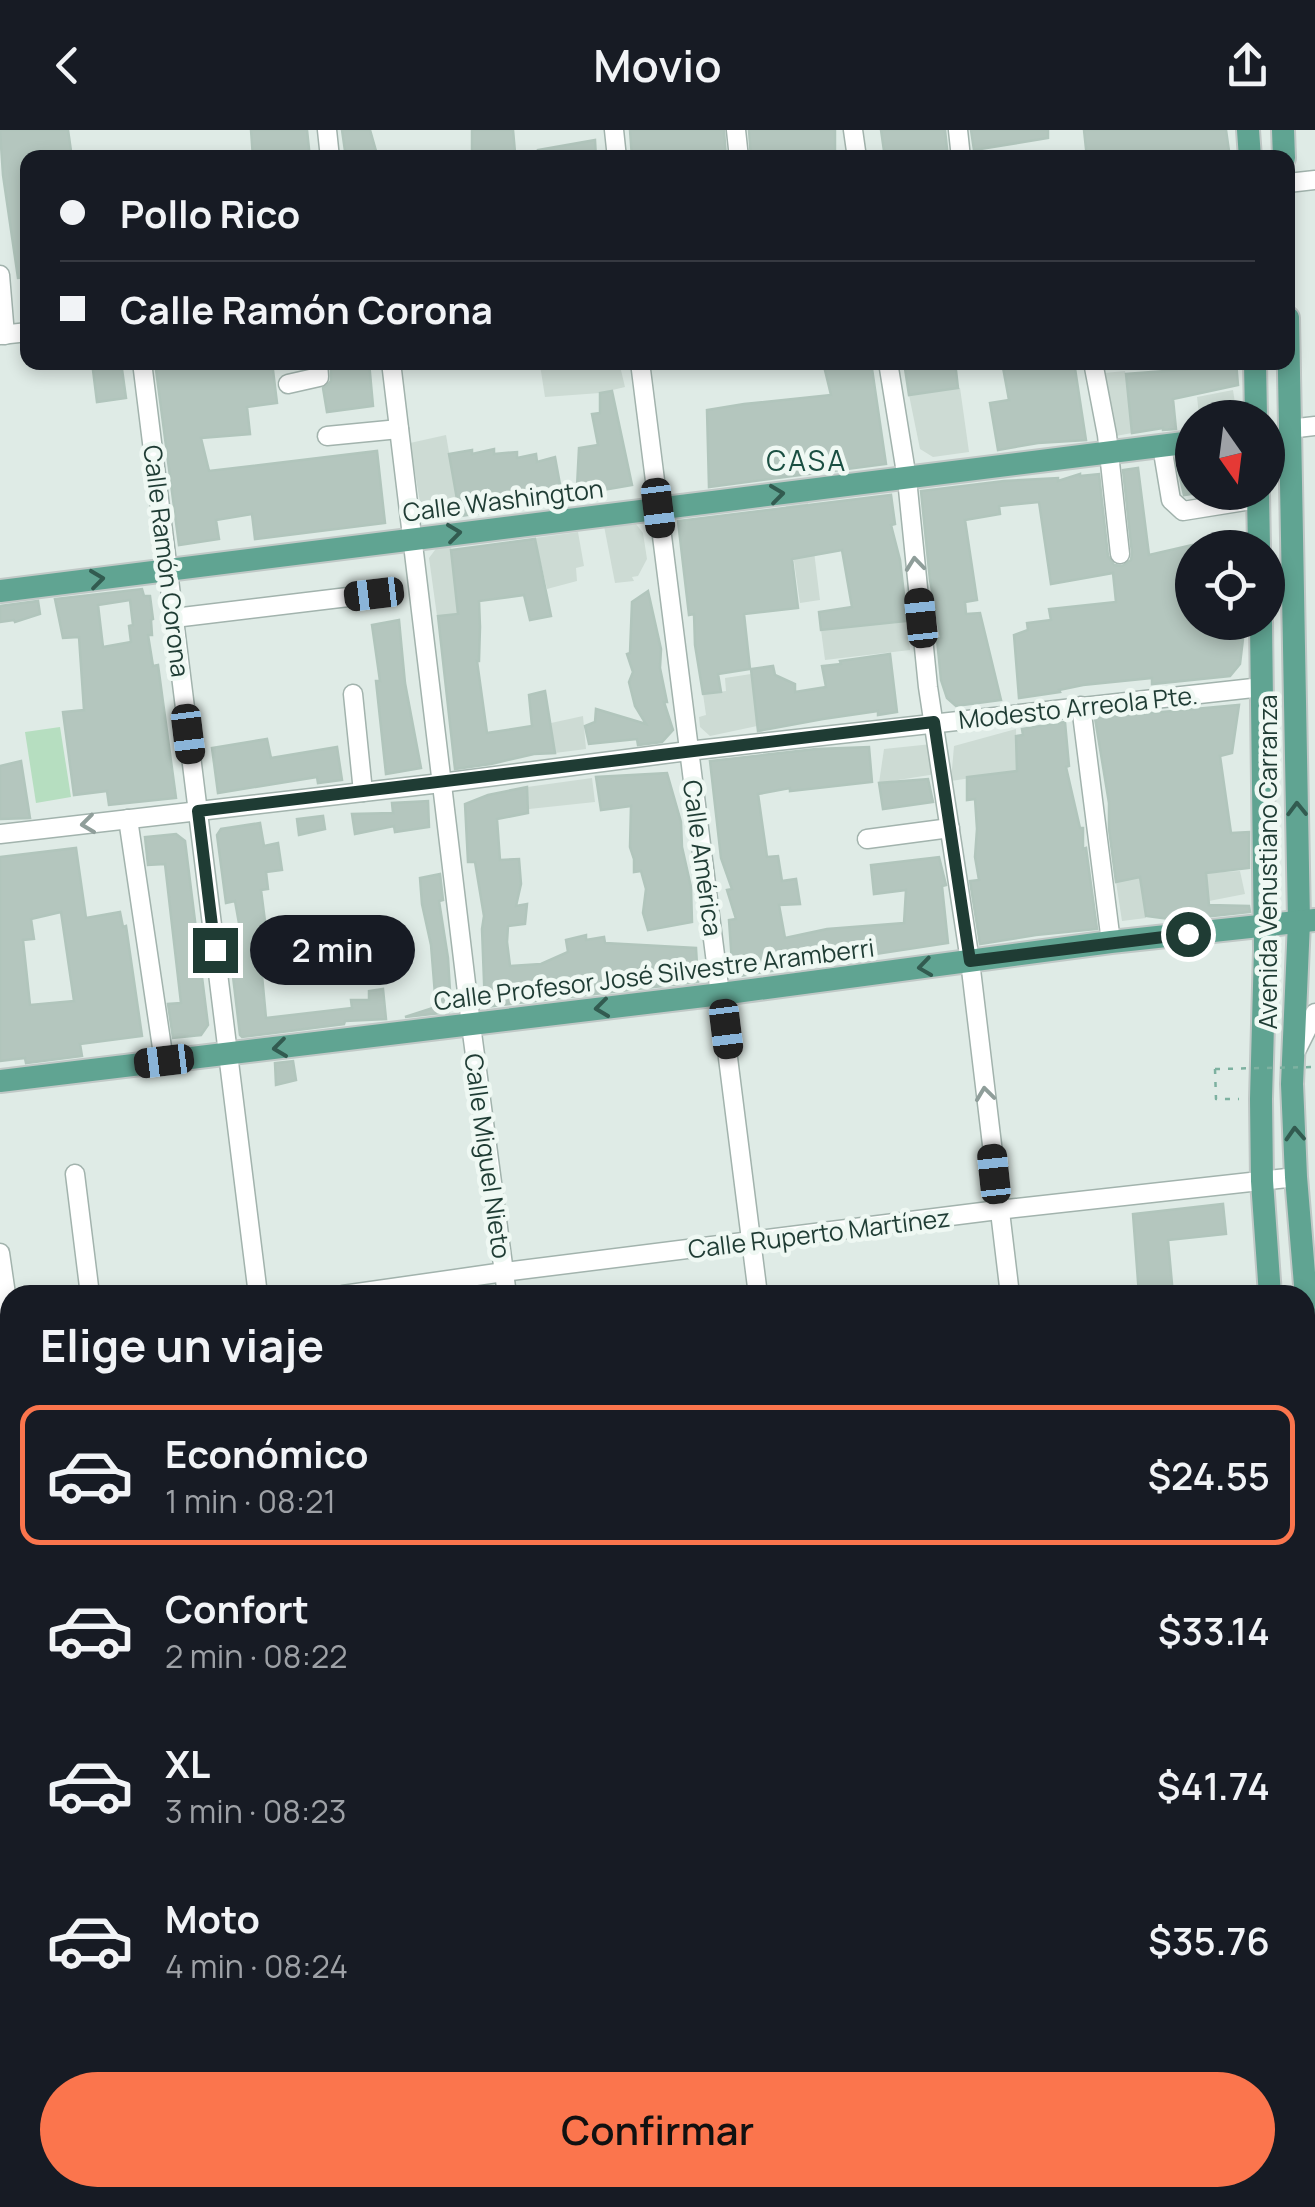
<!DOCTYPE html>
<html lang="es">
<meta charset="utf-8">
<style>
:root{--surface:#171b24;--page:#20242c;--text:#f1f3f6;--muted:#9ea1a6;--line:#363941;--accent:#fb754d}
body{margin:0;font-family:Manrope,sans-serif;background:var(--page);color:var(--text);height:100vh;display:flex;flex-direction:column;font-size:38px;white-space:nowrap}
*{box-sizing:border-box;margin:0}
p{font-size:32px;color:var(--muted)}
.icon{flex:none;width:55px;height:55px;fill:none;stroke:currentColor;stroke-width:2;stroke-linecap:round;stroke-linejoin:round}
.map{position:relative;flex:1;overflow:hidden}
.drawer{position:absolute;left:0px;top:1155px;width:1315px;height:922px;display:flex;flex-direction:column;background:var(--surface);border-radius:30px 30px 0 0;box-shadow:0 5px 15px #0003}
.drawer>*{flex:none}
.banner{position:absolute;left:20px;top:20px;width:1275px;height:220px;border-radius:20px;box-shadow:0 5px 15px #0003;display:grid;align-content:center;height:220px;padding:0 40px;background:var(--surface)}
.needle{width:65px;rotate:166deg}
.tools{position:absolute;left:1175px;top:270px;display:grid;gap:20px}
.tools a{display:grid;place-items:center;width:110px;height:110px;border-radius:50%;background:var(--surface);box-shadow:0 5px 15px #0003;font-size:50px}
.end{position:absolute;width:45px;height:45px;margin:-22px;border:12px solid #1f3c34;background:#fff;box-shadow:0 0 0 5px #fff}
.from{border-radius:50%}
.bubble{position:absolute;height:70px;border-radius:35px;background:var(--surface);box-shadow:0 5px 15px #0003;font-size:32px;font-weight:600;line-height:70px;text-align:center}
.car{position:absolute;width:30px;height:60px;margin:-30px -15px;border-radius:12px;box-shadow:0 0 8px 2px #0007;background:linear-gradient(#222 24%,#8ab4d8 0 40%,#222 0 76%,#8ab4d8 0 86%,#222 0)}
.banner b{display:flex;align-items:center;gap:35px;height:95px;font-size:38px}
.banner b+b{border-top:2px solid var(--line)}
.banner i{width:25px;height:25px;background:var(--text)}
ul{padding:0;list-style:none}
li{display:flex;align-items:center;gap:30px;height:140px;margin:0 20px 15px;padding:0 20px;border:5px solid transparent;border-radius:20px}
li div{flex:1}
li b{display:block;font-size:38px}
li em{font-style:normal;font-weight:600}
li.selected{border-color:var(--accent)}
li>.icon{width:90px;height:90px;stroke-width:1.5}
h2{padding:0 40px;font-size:45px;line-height:120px}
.action{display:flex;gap:20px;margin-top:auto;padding:20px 40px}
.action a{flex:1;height:115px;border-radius:60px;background:var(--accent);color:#111;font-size:40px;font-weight:600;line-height:115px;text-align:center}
header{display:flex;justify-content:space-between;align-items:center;height:130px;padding:0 40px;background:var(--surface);font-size:45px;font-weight:600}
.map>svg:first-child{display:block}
.built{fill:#cddbd4}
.green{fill:#b6dec0}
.building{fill:#b4c6be;stroke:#b1c5bc;stroke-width:2.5;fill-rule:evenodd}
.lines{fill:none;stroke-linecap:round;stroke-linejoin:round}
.minor-casing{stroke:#a2b3ad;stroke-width:21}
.major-casing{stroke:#c0c8c6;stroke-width:26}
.path{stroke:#7db1a0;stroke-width:2.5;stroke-dasharray:5 8;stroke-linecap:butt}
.minor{stroke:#fff;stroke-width:18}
.major{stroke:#60a492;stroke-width:22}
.path-bridge{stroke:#7db1a0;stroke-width:2.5;stroke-dasharray:5 8;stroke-linecap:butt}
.oneway{stroke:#325b50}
.oneway2{stroke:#8f9e9a}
.route{stroke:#1f3c34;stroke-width:12}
.labels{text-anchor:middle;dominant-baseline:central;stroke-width:9;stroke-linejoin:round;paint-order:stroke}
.street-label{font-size:25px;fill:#1f3c34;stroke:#eff8f3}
.neighbourhood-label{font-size:28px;letter-spacing:2.5px;fill:#1a4f42;stroke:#eff8f3}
</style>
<header><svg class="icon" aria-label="back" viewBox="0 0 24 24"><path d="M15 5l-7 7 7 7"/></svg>Movio<svg class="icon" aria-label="share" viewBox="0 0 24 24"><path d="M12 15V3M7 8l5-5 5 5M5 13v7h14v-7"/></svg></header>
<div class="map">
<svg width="1315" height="2077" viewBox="0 0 1315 2077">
<rect width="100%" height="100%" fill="#dfebe6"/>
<g class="built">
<path d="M563,232l51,1 1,5 5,-2 5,21 -25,6 -55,4 -5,-32z"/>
<path d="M1125,241l7,62 -27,5 -11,-64z"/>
<path d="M960,258l9,64 -36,5 -13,-8 -11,-54z"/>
<path d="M1233,260l3,20 -37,5 -2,-18z"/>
<path d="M446,305l14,81 -37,4 -13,-77z"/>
<path d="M808,373l12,97 -20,3 -14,-97z"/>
<path d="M636,394l7,9 4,26 -9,17 -6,1 2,4 -19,2 -11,-57z"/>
<path d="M578,402l6,34 -8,2 1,13 -30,8 -12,-51z"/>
<path d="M438,416h13l5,54 18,-3 -16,18 -21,1 -8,-58z"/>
<path d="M907,491l3,29 -85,10 -4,-30z"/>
<path d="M751,544l6,52 -47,10 -10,-9 -1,-10 7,-2 -3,-21 23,-3 -1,-13z"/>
<path d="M583,586l3,33 -31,4 -4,-30z"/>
<path d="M1016,599l1,42 -66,10 3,-35z"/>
<path d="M932,614l4,30 -57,9 5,-34z"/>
<path d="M592,648l3,24 -66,7 -2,-22z"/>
<path d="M1240,741l5,23 -36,7 -3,-28z"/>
<path d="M1140,747l6,41 -24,3 -6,-39z"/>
</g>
<path class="green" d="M60,597l11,70 -35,6 -11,-71z"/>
<g class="building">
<path d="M0,0h68l4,28h-44v119l-10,1 -15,-103z"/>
<path d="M251,0h56l3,28h-57z"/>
<path d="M342,0h28l8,28h-32z"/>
<path d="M472,0h41l2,22 -43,3z"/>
<path d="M630,0h94l2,28h-94z"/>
<path d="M749,0h86v28h-84z"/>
<path d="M881,0h64l3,28h-63z"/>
<path d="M971,0h77v8l-74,12z"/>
<path d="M1084,0h142l4,28h-143z"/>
<path d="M595,10l1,18h-57l-1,-8z"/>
<path d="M92,232h29l5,36 -29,4z"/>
<path d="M155,232h117l5,41 -30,4 3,27 -49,4 8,33 168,-20 8,72 -130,16 -3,-25 -36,6 3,19 -40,6z"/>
<path d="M331,232h38l4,44 -46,6 -4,-24 8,-7z"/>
<path d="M823,232h48l15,102 -177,23 -2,-77 37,-6 87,-9z"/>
<path d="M904,232h51l3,26 -49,7z"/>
<path d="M1002,232h72l12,78 -48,3 -40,7 -8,-47 19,-3z"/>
<path d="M1215,232h21l2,23 -65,14 3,30 -13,1v-2l-31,5 -6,-59 66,-5v-4z"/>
<path d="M612,261l20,94 -41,7 -2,-8 -12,3 2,-39 19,-3 -6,-31 8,-1v-20z"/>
<path d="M494,319v5l23,-2v6l19,-4 1,8 18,-5 8,44 -103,15 -11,-62 23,-4v4z"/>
<path d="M1192,337v27l-8,1 -6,-26z"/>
<path d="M1138,338l11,87 43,-10v77h53l-5,42 -10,12 -78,8v-6l-69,7 -24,5 1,2 -41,6 -5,-63 14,-5 -1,-7 24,-3 -2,-11 67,-7 -3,-29 -62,11 -12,-82 -40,4 1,8 -35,6 12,80 -12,2 1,12 14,-1 21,87 -45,6 -9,-8 -6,-18 -4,-41 4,-1 -11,-58 -9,-89 83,-10 54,-3v3l22,-7v2l19,-2 9,82 6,9 8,1 9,-6 1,-7 -9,-83z"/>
<path d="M891,365l4,29 -4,1 9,35 7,61 -86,9 -2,-18 33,-5 -10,-57 -50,9 6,49 -54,6 6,55 -32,5 3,18 -18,2 -8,-49 -1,-31 -5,1 -11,-94z"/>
<path d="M535,409l16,77 -21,4 -6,-25 -45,6 1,26 -1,34h-2l10,72 45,-7 -3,-31 16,-4 10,62 -21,1 -43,10 -36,5 -17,-153 20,-2 -7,-64z"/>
<path d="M142,459l2,7h6l3,23 -2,1 1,15h-4l5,31 5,-1 18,133 -67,7 -2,-14 -33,4 -11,-83 21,-2 -5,-73 -16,1 -8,-39zM130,470l3,25 -4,1 2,16 -28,5 -5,-42z"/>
<path d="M648,461l13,58 -1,19 7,34h-3l9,28 -11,12 -24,3 -1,-6 -48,5 -4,-18 10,-4 1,-13 50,15 -11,-18 -6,-24 4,-10 -6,-18 3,-1 2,-51z"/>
<path d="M38,471l2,13 -25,8 -1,-2 -14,2v-16z"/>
<path d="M399,490l6,63 16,85 -35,6 -10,-93h4l-8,-56z"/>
<path d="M890,524l7,58 -19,3v-4l-55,8 -65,12 -7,-62 22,-3 2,9 20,9v8l31,-5 -4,-21 19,-2 -1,-3z"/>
<path d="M1239,575l-7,48 -12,3 11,77 18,-1v36l-43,5 3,32 40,1 1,6 -73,8 -31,-4 -6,-39 -24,5 -7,-53v-26l-14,-85z"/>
<path d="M1065,592l4,44 -3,1 14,61h3v21l3,-1 11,81 -61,6 -56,9 -10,-63 9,-1 -4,-23 2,-28 -2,-30 -8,1v-23l50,-6 -1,-35 7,-1 -1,-6z"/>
<path d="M267,609l4,19 66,-11 5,33 -24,3 -1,-6 -99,16 -6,-45z"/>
<path d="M869,617l3,35 -82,9v-3l-32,6 9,63 11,-1 4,25 14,-2 4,25 -21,1 6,33 42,-9 77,-6 2,-33 -32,4 -3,-29 68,-8 7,28 -4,1 6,57 -112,17v-5l-48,5 2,8 -57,9 -4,-57 7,-1 -9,-29 5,-1 -11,-31 -11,-97 106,-12z"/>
<path d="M21,631l9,57 -30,1v-53z"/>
<path d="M667,643l14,49 1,25 9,40 1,35 -44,8 -5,-17 3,-24 -5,-18 -7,1v-13l-4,-12 1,-41 -30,4 -5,-33z"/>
<path d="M928,649l5,23 -50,7 -4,-26z"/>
<path d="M527,657l1,26 -31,6 3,41 19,-1 2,25 -5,22 11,-2 -2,20 -17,2 -1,16 3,24 31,-2 27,-12 -2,-12 20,-5v5l18,-3 1,6 91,5 2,34 -213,25 -3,-78 2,-13 -9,-54h-7l-3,-58 23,-9z"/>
<path d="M428,671l1,26 -34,5 -1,-6 -39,8 -3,-20 41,-1 -1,-10z"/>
<path d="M323,686l2,13 -26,6 -2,-16z"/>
<path d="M260,693l4,23 14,-3 4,27 -16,2 2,17 -7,1 6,47h5l5,36 -15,2 4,43 86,-10 -1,-8h18v-9l14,-2 3,30 -41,2 -1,3 -102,13 -2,-2 -11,-92 5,-1 -2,-12 8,-1 -5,-28 -9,2 -9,-68 4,-6z"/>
<path d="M176,704l9,7 23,184 -7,10 -28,3 -5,-34 13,-1 -16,-139 -17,1 -3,-28z"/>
<path d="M76,718l10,70 34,-6 3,15 3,-1 16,110 -62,8 2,12 -56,7 -1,-5 -25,3v-204zM61,782l13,89 -44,4 -7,-65 11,-1 -3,-20z"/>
<path d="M440,744l3,26 -4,1 9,57 3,49 -2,5 -44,5 31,-10 -5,-62 -9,-41 -2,-26z"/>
<path d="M293,931l3,19 -20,5 -1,-22z"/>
<path d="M1223,1074l3,30 -58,6 5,55h-34l-6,-81z"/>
</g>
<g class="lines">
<defs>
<g id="minor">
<path d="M327,0l3,28"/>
<path d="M614,0l3,28"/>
<path d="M736,0l3,28"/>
<path d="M853,0l4,28"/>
<path d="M958,0l3,28"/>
<path d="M1288,53l27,-3"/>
<path d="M0,145l5,60"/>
<path d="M0,205l28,-3"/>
<path d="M142,232l116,933"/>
<path d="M391,232l80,663 36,270"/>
<path d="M640,232l118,933"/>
<path d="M888,232l19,117 21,208 42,274 40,334"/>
<path d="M1093,232l14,73 13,119"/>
<path d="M288,254l31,-7 -1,-15"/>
<path d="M1289,299l26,-3"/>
<path d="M327,306l72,-7"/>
<path d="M1162,316l9,54 12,11 75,-12"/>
<path d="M174,488l199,-24"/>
<path d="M353,564l10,98"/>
<path d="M1081,576l30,236"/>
<path d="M128,689l36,242"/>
<path d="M0,704l441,-51 247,-32 574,-64"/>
<path d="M867,709l83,-11"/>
<path d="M1296,921l19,-38"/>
<path d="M75,1044l15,121"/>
<path d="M0,1123l10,69"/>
<path d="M343,1165l161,-23 494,-62 298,-33"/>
<path d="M0,1207l10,-1"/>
<path d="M0,1452l10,-1"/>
<path d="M0,1505l10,-1"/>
<path d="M0,1702l10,-2"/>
<path d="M1305,1807l10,-1"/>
<path d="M1305,1927l10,-1"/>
<path d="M0,1969l10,-1"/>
<path d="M1305,2062l10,-2"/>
<path d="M115,2068l1,9"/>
<path d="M371,2068l1,9"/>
<path d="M619,2068l1,9"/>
<path d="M868,2068l1,9"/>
<path d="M1126,2068l1,9"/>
<path d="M1180,2077l78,-9"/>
</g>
<g id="major">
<path d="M1248,0l2,28"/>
<path d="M1283,0l1,28"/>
<path d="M1288,188l11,604 -7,162 4,93 19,228"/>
<path d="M1255,232l1,56"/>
<path d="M1258,362l1,56"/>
<path d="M0,461l1192,-149"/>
<path d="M1261,492l4,327 -4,150 1,82 8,114"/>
<path d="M0,951l721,-87 390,-52 204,-22"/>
<path d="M1305,1490l10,84"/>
</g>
</defs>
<use href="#minor" class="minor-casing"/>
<use href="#major" class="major-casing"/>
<path class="path" d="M1215,939l1,30h23"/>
<use href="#minor" class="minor"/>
<use href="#major" class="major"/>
<g class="path-bridge">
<path d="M1215,939l98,-2"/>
<path d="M1305,1575l10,-2"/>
</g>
</g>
<defs><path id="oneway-chevron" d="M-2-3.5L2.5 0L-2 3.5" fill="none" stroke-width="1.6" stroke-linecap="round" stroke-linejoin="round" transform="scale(2.5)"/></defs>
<g class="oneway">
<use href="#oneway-chevron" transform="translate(777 364) rotate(-7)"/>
<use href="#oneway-chevron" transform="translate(454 403) rotate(-7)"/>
<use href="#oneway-chevron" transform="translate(97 449) rotate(-7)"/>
<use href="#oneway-chevron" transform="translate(1297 679) rotate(-91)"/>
<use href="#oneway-chevron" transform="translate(925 837) rotate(172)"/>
<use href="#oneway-chevron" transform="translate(602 878) rotate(173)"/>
<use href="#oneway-chevron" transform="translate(280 918) rotate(173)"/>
<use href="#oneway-chevron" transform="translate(1295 1004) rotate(-93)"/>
</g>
<g class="oneway2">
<use href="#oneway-chevron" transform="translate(915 434) rotate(-96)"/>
<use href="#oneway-chevron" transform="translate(88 694) rotate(173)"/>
<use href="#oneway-chevron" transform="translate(985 964) rotate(-97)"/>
</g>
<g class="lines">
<path class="route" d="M215,820l-17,-139 736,-89 36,239 218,-27"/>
</g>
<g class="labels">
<g class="street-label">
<text transform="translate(503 370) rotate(-7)">Calle Washington</text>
<text transform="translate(167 431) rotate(83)">Calle Ramón Corona</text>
<text transform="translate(1078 577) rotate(-6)">Modesto Arreola Pte.</text>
<text transform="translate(703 728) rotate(82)">Calle América</text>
<text transform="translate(1267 732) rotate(-90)">Avenida Venustiano Carranza</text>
<text transform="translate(654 844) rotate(-7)">Calle Profesor José Silvestre Aramberri</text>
<text transform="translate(488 1026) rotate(82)">Calle Miguel Nieto</text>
<text transform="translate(819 1103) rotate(-7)">Calle Ruperto Martínez</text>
</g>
<g class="neighbourhood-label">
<text x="807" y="330">CASA</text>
</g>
</g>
</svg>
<div class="tools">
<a><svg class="needle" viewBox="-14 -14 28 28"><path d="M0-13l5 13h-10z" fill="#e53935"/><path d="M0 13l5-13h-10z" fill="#9ea1a6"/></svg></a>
<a><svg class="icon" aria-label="locate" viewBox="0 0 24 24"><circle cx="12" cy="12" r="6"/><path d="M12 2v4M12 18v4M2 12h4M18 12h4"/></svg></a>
</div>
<i class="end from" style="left:1188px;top:804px"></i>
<i class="end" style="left:215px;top:820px"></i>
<div class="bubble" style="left:250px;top:785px;width:165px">2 min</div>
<i class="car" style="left:658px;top:378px;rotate:173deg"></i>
<i class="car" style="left:374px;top:464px;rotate:263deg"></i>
<i class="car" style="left:921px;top:488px;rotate:354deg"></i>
<i class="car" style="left:188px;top:604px;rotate:173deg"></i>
<i class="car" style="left:726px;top:899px;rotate:173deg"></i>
<i class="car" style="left:164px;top:931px;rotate:263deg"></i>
<i class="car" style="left:994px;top:1044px;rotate:354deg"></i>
<div class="banner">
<b><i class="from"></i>Pollo Rico</b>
<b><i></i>Calle Ramón Corona</b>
</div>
<section class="drawer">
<h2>Elige un viaje</h2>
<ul>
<li class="selected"><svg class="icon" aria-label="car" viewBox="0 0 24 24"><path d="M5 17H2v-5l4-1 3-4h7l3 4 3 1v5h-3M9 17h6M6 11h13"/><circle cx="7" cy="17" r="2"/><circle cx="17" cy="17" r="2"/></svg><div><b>Económico</b><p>1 min · 08:21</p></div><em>$24.55</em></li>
<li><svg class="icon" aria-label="car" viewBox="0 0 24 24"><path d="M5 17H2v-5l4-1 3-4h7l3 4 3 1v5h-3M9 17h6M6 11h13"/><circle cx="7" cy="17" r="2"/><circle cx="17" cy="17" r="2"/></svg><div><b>Confort</b><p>2 min · 08:22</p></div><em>$33.14</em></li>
<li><svg class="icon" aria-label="car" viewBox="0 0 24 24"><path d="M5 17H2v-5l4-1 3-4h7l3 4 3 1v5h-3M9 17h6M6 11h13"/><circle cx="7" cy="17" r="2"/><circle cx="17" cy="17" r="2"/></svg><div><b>XL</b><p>3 min · 08:23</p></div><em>$41.74</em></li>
<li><svg class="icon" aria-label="car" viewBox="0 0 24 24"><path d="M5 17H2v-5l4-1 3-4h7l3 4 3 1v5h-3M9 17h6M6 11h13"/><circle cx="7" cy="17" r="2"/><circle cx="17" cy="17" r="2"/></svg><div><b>Moto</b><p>4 min · 08:24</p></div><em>$35.76</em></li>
</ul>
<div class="action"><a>Confirmar</a></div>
</section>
</div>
